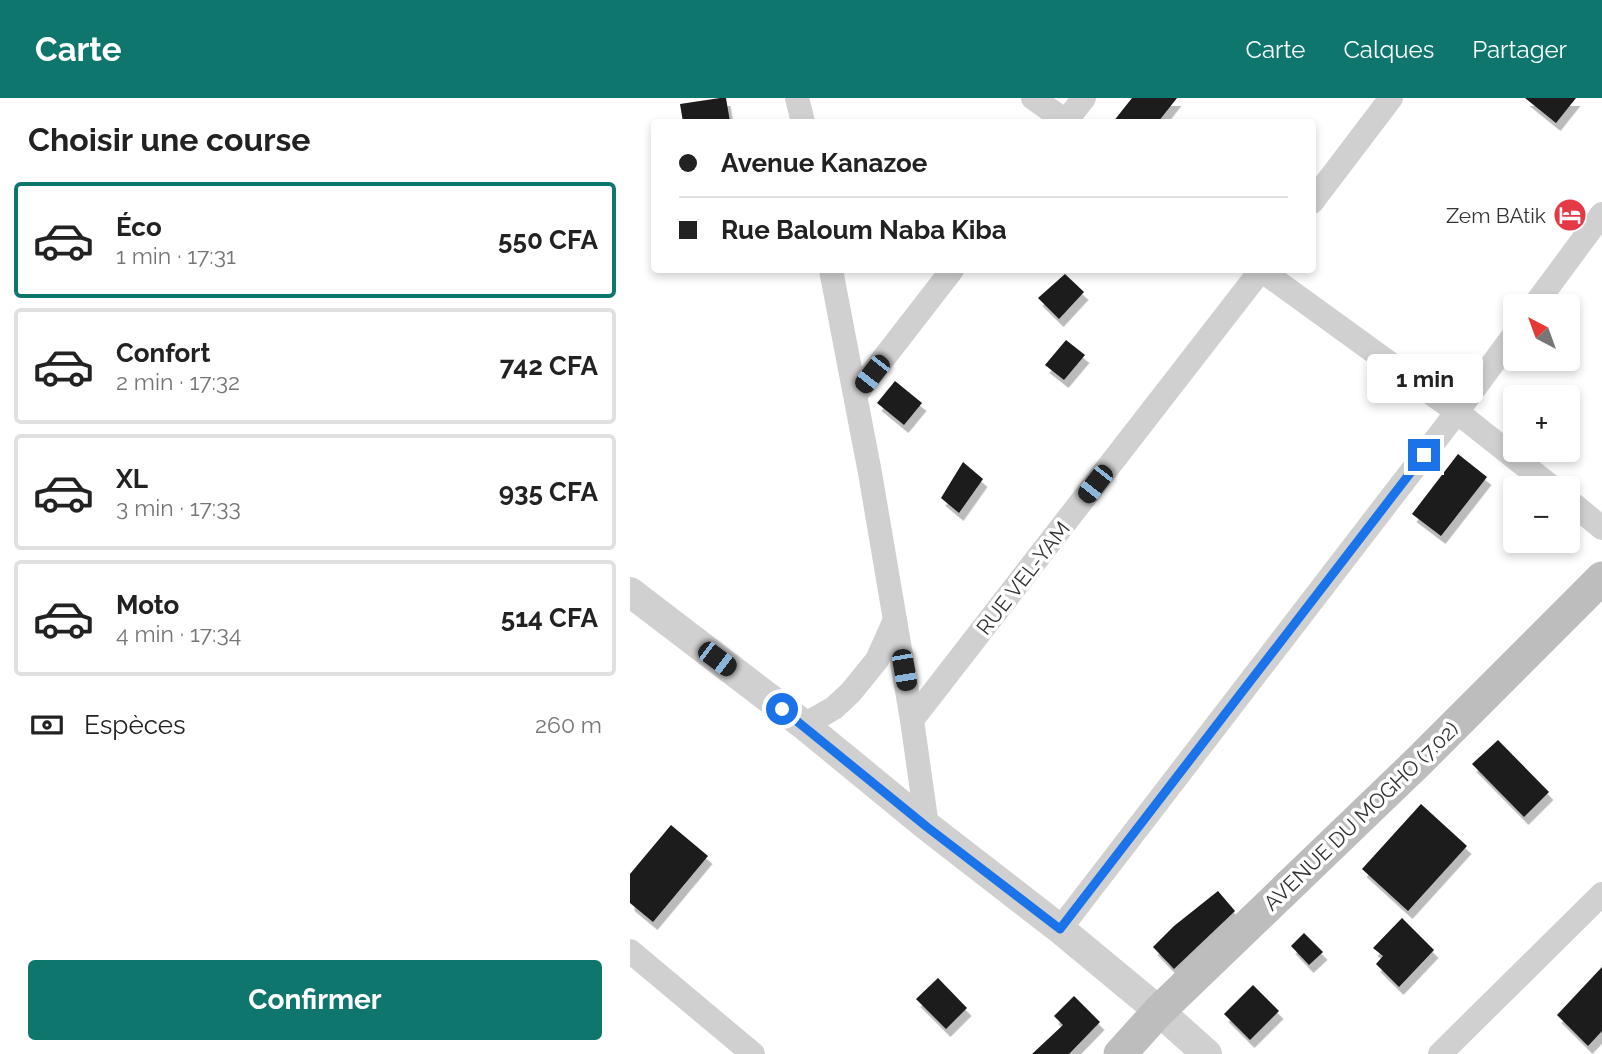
<!DOCTYPE html>
<html lang="fr">
<meta charset="utf-8">
<style>
:root{--surface:#fff;--page:#f2f2f2;--text:#222;--muted:#767676;--line:#e0e0e0;--accent:#0f766e}
body{margin:0;font-family:Raleway,sans-serif;background:var(--page);color:var(--text);height:100vh;display:flex;flex-direction:column;font-size:26px;white-space:nowrap}
*{box-sizing:border-box;margin:0}
p{font-size:23px;color:var(--muted)}
.icon{flex:none;width:38px;height:38px;fill:none;stroke:currentColor;stroke-width:2;stroke-linecap:round;stroke-linejoin:round}
.map{position:relative;flex:1;overflow:hidden}
.drawer{display:flex;flex-direction:column;background:var(--surface);width:630px}
.drawer>*{flex:none}
.hud{position:absolute;left:21px;top:21px;width:665px;height:154px;border-radius:7px;box-shadow:0 4px 10px #0003;display:grid;align-content:center;height:154px;padding:0 28px;background:var(--surface)}
.needle{width:46px;rotate:319deg}
.controls{position:absolute;left:873px;top:196px;display:grid;gap:14px}
.controls a{display:grid;place-items:center;width:77px;height:77px;border-radius:7px;background:var(--surface);box-shadow:0 4px 10px #0003;font-size:35px}
.end{position:absolute;width:32px;height:32px;margin:-16px;border:9px solid #1a73e8;background:#fff;box-shadow:0 0 0 4px #fff}
.from{border-radius:50%}
.bubble{position:absolute;height:49px;border-radius:7px;background:var(--surface);box-shadow:0 4px 10px #0003;font-size:23px;font-weight:700;line-height:49px;text-align:center}
.car{position:absolute;width:21px;height:42px;margin:-21px -10px;border-radius:9px;box-shadow:0 0 5px 2px #0007;background:linear-gradient(#222 24%,#8ab4d8 0 40%,#222 0 76%,#8ab4d8 0 86%,#222 0)}
.hud b{display:flex;align-items:center;gap:24px;height:66px;font-size:26px}
.hud b+b{border-top:2px solid var(--line)}
.hud i{width:18px;height:18px;background:var(--text)}
ul{padding:0;list-style:none}
li{display:flex;align-items:center;gap:21px;height:116px;margin:0 14px 10px;padding:0 14px;border:4px solid var(--line);border-radius:7px}
li div{flex:1}
li b{display:block;font-size:26px}
li em{font-style:normal;font-weight:700}
li.selected{border-color:var(--accent)}
li>.icon{width:63px;height:63px;stroke-width:1.5}
h2{padding:0 28px;font-size:32px;line-height:84px}
.pay{display:flex;align-items:center;gap:18px;height:77px;padding:0 28px;font-size:26px}
.pay p{margin-inline-start:auto}
.button{display:flex;gap:14px;margin-top:auto;padding:14px 28px}
.button a{flex:1;height:80px;border-radius:7px;background:var(--accent);color:#fff;font-size:28px;font-weight:700;line-height:80px;text-align:center}
header{display:flex;align-items:center;gap:42px;box-sizing:border-box;height:98px;padding:0 35px;background:var(--accent);color:#fff}
header strong{font-size:33px}
nav{display:flex;gap:38px;margin-inline-start:auto;font-size:24px}
main{display:flex;flex:1;min-height:0}
.map>svg:first-child{display:block}
.building{fill:#1a1a1a;filter:url(#shadow)}
.lines{fill:none;stroke-linecap:round;stroke-linejoin:round}
.minor{stroke:#d0d0d0;stroke-width:24}
.tertiary{stroke:#d0d0d0;stroke-width:30}
.secondary{stroke:#bdbdbd;stroke-width:33}
.route{stroke:#1a73e8;stroke-width:9}
.labels{text-anchor:middle;dominant-baseline:central;stroke-width:7;stroke-linejoin:round;paint-order:stroke}
.poi-label{font-size:21px;fill:#333;stroke:#fff;text-anchor:end}
.street-label{font-size:21px;fill:#333;stroke:#fff}
</style>
<header>
<strong>Carte</strong>
<nav><a>Carte</a><a>Calques</a><a>Partager</a></nav>
</header>
<main>
<section class="drawer">
<h2>Choisir une course</h2>
<ul>
<li class="selected"><svg class="icon" aria-label="car" viewBox="0 0 24 24"><path d="M5 17H2v-5l4-1 3-4h7l3 4 3 1v5h-3M9 17h6M6 11h13"/><circle cx="7" cy="17" r="2"/><circle cx="17" cy="17" r="2"/></svg><div><b>Éco</b><p>1 min · 17:31</p></div><em>550 CFA</em></li>
<li><svg class="icon" aria-label="car" viewBox="0 0 24 24"><path d="M5 17H2v-5l4-1 3-4h7l3 4 3 1v5h-3M9 17h6M6 11h13"/><circle cx="7" cy="17" r="2"/><circle cx="17" cy="17" r="2"/></svg><div><b>Confort</b><p>2 min · 17:32</p></div><em>742 CFA</em></li>
<li><svg class="icon" aria-label="car" viewBox="0 0 24 24"><path d="M5 17H2v-5l4-1 3-4h7l3 4 3 1v5h-3M9 17h6M6 11h13"/><circle cx="7" cy="17" r="2"/><circle cx="17" cy="17" r="2"/></svg><div><b>XL</b><p>3 min · 17:33</p></div><em>935 CFA</em></li>
<li><svg class="icon" aria-label="car" viewBox="0 0 24 24"><path d="M5 17H2v-5l4-1 3-4h7l3 4 3 1v5h-3M9 17h6M6 11h13"/><circle cx="7" cy="17" r="2"/><circle cx="17" cy="17" r="2"/></svg><div><b>Moto</b><p>4 min · 17:34</p></div><em>514 CFA</em></li>
</ul>
<div class="pay"><svg class="icon" aria-label="cash" viewBox="0 0 24 24"><path d="M3 7h18v10H3z"/><circle cx="12" cy="12" r="2"/></svg>Espèces<p>260 m</p></div>
<div class="button"><a>Confirmer</a></div>
</section>
<div class="map">
<svg width="972" height="956" viewBox="0 0 972 956">
<defs>
<filter id="shadow"><feDropShadow dx="4.5" dy="8" stdDeviation="0" flood-color="#0004"/></filter>
</defs>
<rect width="100%" height="100%" fill="#fff"/>
<g class="building">
<path d="M90,0h6l4,24h-47l-3,-18z"/>
<path d="M502,0h45l-19,24h-45z"/>
<path d="M895,0h51l-20,25z"/>
<path d="M435,176l19,18 -25,27 -21,-21z"/>
<path d="M436,242l19,15 -21,25 -19,-15z"/>
<path d="M265,283l27,22 -18,22 -27,-22z"/>
<path d="M828,356l29,23 -46,59 -29,-22z"/>
<path d="M333,364l20,17 -24,34 -18,-15z"/>
<path d="M868,642l51,52 -25,25 -52,-53z"/>
<path d="M791,706l46,42 -59,65 -46,-42z"/>
<path d="M41,727l37,31 -55,66 -23,-19v-29z"/>
<path d="M588,793l17,20 -61,58 -21,-22 21,-21z"/>
<path d="M772,820l32,32 -35,37 -23,-23 7,-8 -10,-8z"/>
<path d="M674,835l19,19 -14,13 -18,-19z"/>
<path d="M972,869v64l-14,15 -31,-31z"/>
<path d="M308,880l29,30 -21,21 -30,-30z"/>
<path d="M623,887l26,26 -29,29 -26,-26z"/>
<path d="M444,898l26,26 -31,32h-37l31,-29 -9,-9z"/>
</g>
<g class="lines">
<g class="minor">
<path d="M167,0l6,24"/>
<path d="M403,0l34,24"/>
<path d="M435,24l19,-24"/>
<path d="M682,104l79,-104"/>
<path d="M201,172l39,203 42,247 15,106"/>
<path d="M631,172l196,142 96,76"/>
<path d="M904,208l68,-92"/>
<path d="M226,296l96,-124"/>
<path d="M938,402l34,28"/>
<path d="M282,622l349,-450"/>
<path d="M174,627l30,-17 17,-16 26,-32 18,-40"/>
<path d="M430,831l397,-517 59,-80"/>
<path d="M0,853l123,103"/>
<path d="M810,956l162,-160"/>
</g>
<path class="tertiary" d="M0,494l174,133 123,101 133,103 99,82 48,43"/>
<path class="secondary" d="M490,956l39,-43 261,-251 182,-182"/>
</g>
<g class="lines">
<path class="route" d="M152,611l145,118 133,102 364,-474"/>
</g>
<defs>
<symbol id="hotel-disc" viewBox="-11 -11 22 22"><circle r="9.5" fill="#e63946" stroke="#fff"/><path d="M-6-4.5h1.5V1H6V5H4.5V3h-9V5H-6ZM-4 0a1.8 1.8 0 1 1 3.6 0ZM.5 0V-2.5h3Q6-2.5 6 0Z" fill="#fff"/></symbol>
</defs>
<g fill-rule="evenodd">
<use href="#hotel-disc" x="921" y="98" width="38" height="38"/>
</g>
<g class="labels">
<g class="poi-label">
<text x="916" y="117">Zem BAtik</text>
</g>
<g class="street-label">
<text transform="translate(393 480) rotate(-52)">RUE VEL-YAM</text>
<text transform="translate(731 718) rotate(-44)">AVENUE DU MOGHO (7.02)</text>
</g>
</g>
</svg>
<div class="controls">
<a><svg class="needle" viewBox="-14 -14 28 28"><path d="M0-13l5 13h-10z" fill="#e53935"/><path d="M0 13l5-13h-10z" fill="#767676"/></svg></a>
<a>+</a>
<a>−</a>
</div>
<i class="end from" style="left:152px;top:611px"></i>
<i class="end" style="left:794px;top:357px"></i>
<div class="bubble" style="left:737px;top:256px;width:116px">1 min</div>
<i class="car" style="left:242px;top:276px;rotate:218deg"></i>
<i class="car" style="left:465px;top:386px;rotate:218deg"></i>
<i class="car" style="left:87px;top:561px;rotate:127deg"></i>
<i class="car" style="left:274px;top:572px;rotate:170deg"></i>
<div class="hud">
<b><i class="from"></i>Avenue Kanazoe</b>
<b><i></i>Rue Baloum Naba Kiba</b>
</div>
</div>
</main>
